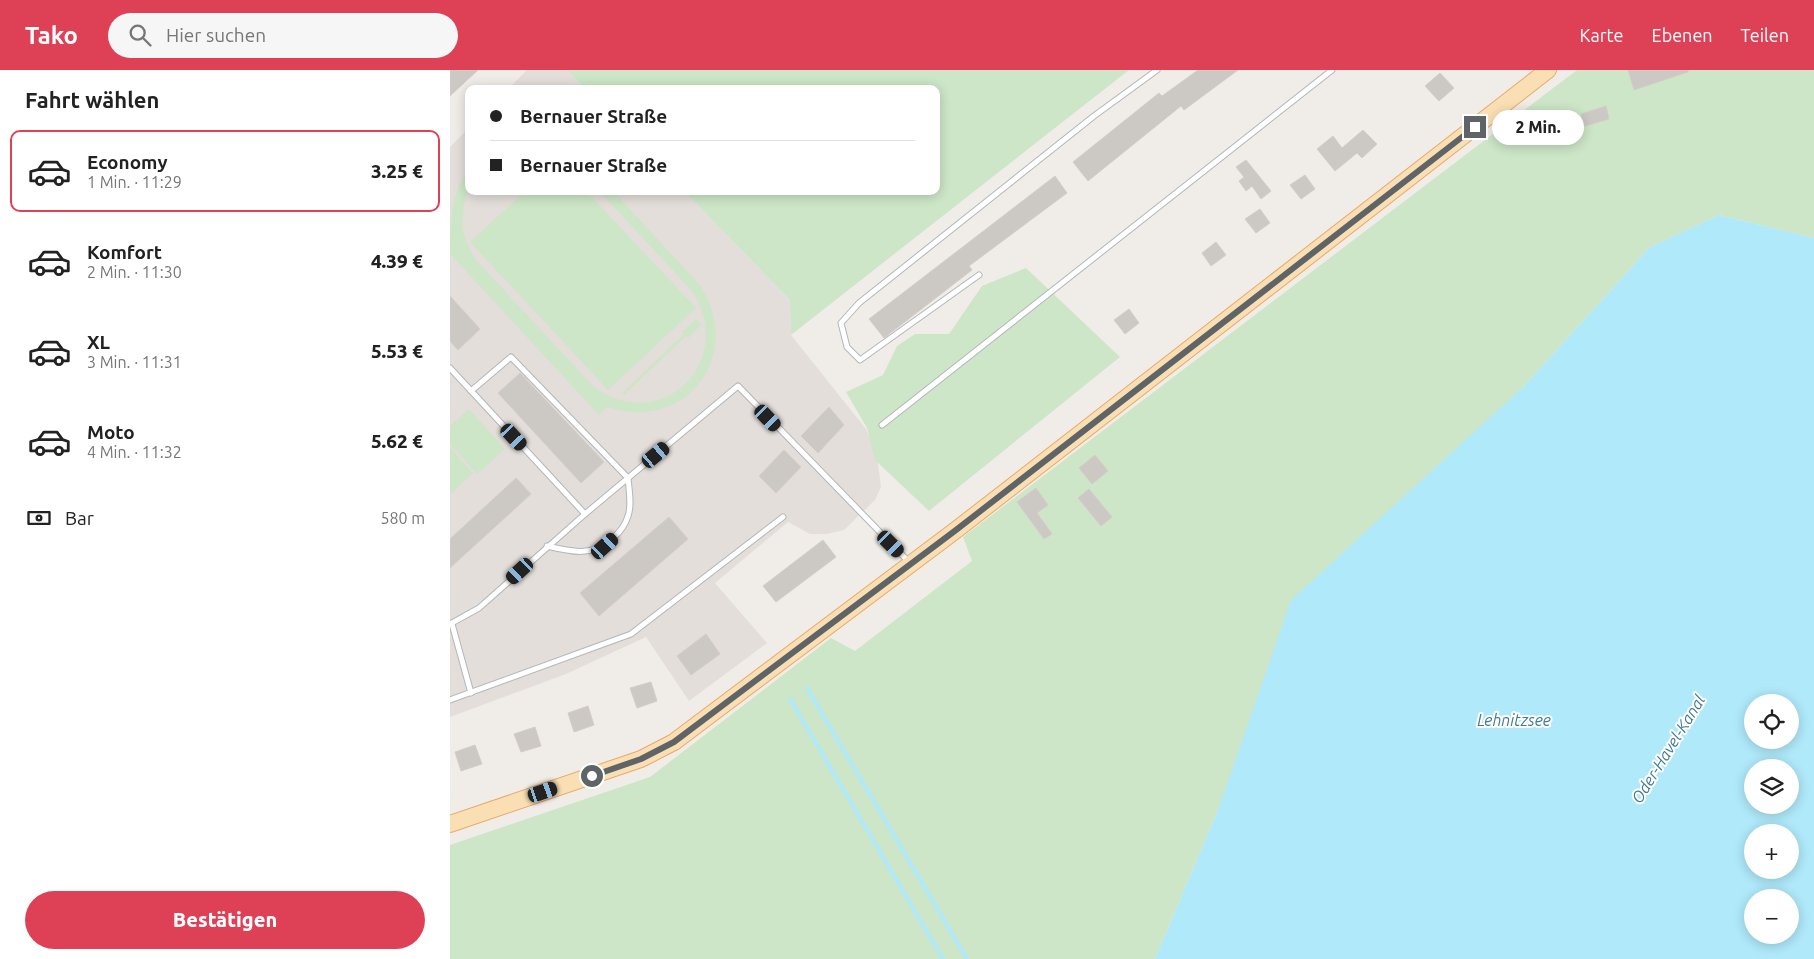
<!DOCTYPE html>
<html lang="de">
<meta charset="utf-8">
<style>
:root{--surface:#fff;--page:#f6f6f6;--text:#222;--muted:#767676;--line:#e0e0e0;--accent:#de4056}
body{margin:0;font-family:Ubuntu,sans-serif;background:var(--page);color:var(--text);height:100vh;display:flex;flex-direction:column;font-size:19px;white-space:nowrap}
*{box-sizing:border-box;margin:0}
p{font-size:16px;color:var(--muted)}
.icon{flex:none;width:28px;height:28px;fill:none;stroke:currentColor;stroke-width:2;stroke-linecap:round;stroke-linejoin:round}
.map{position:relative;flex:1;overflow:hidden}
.panel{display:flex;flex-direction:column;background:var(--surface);width:450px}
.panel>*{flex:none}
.hud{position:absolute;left:15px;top:15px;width:475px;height:110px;border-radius:10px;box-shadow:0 2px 12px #0003;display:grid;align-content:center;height:110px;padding:0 25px;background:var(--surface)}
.tools{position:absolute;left:1294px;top:624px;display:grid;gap:10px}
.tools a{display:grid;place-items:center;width:55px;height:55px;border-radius:50%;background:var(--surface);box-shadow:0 2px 12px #0003;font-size:25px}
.end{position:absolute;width:22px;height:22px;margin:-11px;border:6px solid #5f6467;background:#fff;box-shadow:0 0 0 2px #fff}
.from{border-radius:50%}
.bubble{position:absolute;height:35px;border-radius:18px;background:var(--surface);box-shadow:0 2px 12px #0003;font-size:16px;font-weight:800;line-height:35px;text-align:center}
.car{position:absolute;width:15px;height:30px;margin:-15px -8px;border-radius:6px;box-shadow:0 0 4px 1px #0007;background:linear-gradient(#222 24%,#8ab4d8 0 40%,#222 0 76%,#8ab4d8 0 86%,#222 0)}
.hud b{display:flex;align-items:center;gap:18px;height:48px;font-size:19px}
.hud b+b{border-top:1px solid var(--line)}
.hud i{width:12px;height:12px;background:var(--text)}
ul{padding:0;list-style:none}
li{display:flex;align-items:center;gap:15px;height:82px;margin:0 10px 8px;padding:0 15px;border:2px solid transparent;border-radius:10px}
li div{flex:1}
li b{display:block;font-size:19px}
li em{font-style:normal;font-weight:800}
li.on{border-color:var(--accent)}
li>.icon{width:45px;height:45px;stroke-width:1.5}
h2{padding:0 25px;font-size:22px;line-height:60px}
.pay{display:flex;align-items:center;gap:12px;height:55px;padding:0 25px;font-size:19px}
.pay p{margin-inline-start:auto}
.button{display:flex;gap:10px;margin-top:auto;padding:10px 25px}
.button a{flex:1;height:58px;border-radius:30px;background:var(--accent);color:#fff;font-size:20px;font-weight:800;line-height:58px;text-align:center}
header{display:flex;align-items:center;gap:30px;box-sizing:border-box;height:70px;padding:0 25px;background:var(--accent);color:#fff}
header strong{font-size:24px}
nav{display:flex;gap:28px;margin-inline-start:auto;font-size:18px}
.search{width:350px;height:45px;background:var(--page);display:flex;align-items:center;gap:12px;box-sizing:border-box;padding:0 18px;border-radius:28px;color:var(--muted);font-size:19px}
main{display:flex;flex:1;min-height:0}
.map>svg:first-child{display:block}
.education{fill:#e3ded9}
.green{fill:#cde6c7}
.water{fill:#afe9fa;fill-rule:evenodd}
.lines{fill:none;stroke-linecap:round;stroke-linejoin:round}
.stream{stroke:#afe9fa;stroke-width:4}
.building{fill:#ccc8c4;stroke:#d5cdc7}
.service-casing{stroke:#b3b6b9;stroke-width:7}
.primary-casing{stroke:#e9a969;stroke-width:18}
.service{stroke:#fff;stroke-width:5}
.primary{stroke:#fadfb4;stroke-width:16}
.route{stroke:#5f6467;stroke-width:6}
.labels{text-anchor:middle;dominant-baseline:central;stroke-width:4;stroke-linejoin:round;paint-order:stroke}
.water-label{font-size:16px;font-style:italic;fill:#417a92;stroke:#fff}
</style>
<header>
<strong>Tako</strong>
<div class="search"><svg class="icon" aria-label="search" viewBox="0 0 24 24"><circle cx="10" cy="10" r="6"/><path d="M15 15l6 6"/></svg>Hier suchen</div>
<nav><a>Karte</a><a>Ebenen</a><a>Teilen</a></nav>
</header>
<main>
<section class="panel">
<h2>Fahrt wählen</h2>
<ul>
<li class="on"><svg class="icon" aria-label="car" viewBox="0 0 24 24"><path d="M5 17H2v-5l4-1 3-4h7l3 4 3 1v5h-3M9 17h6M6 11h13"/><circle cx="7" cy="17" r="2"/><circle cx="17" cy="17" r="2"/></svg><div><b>Economy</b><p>1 Min. · 11:29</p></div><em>3.25 €</em></li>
<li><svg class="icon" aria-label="car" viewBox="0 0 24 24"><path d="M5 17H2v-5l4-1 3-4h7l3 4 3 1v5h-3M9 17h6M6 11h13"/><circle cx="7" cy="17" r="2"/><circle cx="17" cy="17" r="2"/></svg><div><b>Komfort</b><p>2 Min. · 11:30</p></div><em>4.39 €</em></li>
<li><svg class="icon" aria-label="car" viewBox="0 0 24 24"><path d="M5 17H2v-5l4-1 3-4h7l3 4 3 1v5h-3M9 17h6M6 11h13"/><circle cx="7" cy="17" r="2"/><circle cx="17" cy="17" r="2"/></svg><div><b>XL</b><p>3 Min. · 11:31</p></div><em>5.53 €</em></li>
<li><svg class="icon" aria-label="car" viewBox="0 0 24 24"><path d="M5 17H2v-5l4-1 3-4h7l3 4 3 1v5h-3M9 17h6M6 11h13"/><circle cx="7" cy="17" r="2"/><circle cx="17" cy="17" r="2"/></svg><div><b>Moto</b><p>4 Min. · 11:32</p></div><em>5.62 €</em></li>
</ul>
<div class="pay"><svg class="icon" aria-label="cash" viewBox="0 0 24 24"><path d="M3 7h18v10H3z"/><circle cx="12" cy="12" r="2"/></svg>Bar<p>580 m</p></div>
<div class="button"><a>Bestätigen</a></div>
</section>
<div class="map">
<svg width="1364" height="889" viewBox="0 0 1364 889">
<rect width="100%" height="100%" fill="#f0ede8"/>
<g class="education">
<path d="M77,0h40l18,19h-77z"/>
<path d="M19,58v63h215l106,109 1,35 75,94 11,27 4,31 -6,13 -31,30 -17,4h-17l-22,-12 -73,61 52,60 -78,58 -43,-64 -80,37 -116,43v-570z"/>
</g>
<g class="green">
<path d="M117,0h562l-338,265 -1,-35 -106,-109h252v-102h-351z"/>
<path d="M1127,0h237v168l-95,-23 -69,32 -127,140 -305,423 -63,149h-705v-114l200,-68 181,-139 24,13 117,-90 -9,-24z"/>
<path d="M19,98c0,41 -19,53 8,93l116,125c68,51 145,-25 99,-95l-93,-100h14l88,95c43,70 -15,147 -94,121l-8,8 -149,-161c0,-30 0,-60 19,-86z"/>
<path d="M75,121h61l110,117 -88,82 -138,-148z"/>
<path d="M576,198l94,89 -191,154 -54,-51 -8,-32 -21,-36 37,-17 14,-29 18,-12h34l33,-48z"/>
<path d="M246,249l5,6 -13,13 -2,-2 -62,59 -2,-2 62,-59 -2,-2z"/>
<path d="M19,339l36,40 -28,25 -27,-30v-18z"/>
<path d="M0,378l23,25 -23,21z"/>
</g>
<path class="water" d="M1269,145l95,23v721h-659l63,-149 73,-210 232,-213 127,-140zM1302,632h38v38h-38zM1302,698h38v37h-38zM1302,762h38v38h-38zM1302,828h38v37h-38z"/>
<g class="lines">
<g class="stream">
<path d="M357,618l160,271"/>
<path d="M340,629l153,260"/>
</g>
</g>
<g class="building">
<path d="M0,0h28l-28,26z"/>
<path d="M748,0h40l-54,40 -3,-4 -93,75 -15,-19 86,-69 3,3z"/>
<path d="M1178,0h60v2l-54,18z"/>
<path d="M990,3l14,15 -15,13 -14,-15z"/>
<path d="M1156,36l3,13 -24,7 -4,-12z"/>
<path d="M913,60l14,14 -15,14 -5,-5 -22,18 -18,-22 16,-13 9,12z"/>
<path d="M796,90l25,31 -10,8 -9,-13 -6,5 -7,-10 5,-4 -8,-10z"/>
<path d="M855,105l10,14 -14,10 -11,-14z"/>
<path d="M605,106l12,17 -98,73 3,4 -88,68 -15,-19z"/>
<path d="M810,139l10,14 -14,10 -11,-14z"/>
<path d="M766,172l10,13 -15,11 -9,-13z"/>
<path d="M0,226l30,33 -22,21 -8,-9z"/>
<path d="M679,239l10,14 -14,11 -11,-14z"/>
<path d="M70,303l84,89 -23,21 -83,-90z"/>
<path d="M379,337l15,18 -26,28 -17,-17z"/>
<path d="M334,380l17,17 -25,26 -17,-17z"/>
<path d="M645,385l13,16 -16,13 -13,-16z"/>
<path d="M66,408l15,16 -81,74v-29z"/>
<path d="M586,418l12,17 -11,8 15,21 -8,5 -27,-37z"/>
<path d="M639,419l23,28 -11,9 -23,-28z"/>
<path d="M219,447l19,22 -89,77 -19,-23z"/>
<path d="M373,470l13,17 -60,45 -13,-16z"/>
<path d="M256,564l14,20 -29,21 -14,-19z"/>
<path d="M201,612l6,19 -20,7 -7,-20z"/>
<path d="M138,636l6,19 -20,7 -6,-19z"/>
<path d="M85,657l6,19 -20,6 -7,-18z"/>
<path d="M25,675l7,19 -21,7 -6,-19z"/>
</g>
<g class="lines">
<defs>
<g id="service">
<path d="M529,205l-119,85 -13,-13 -6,-24 18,-20 235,-187 63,-46"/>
<path d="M0,298l135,146"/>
<path d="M21,321l40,-34 117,121c1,12 4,27 0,38 -3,10 -8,16 -15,22 -20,19 -41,14 -66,8"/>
<path d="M432,355l450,-355"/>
<path d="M0,554l29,-16 106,-94 153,-128 171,176"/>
<path d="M2,554l19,69"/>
<path d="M0,630l181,-66 152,-117"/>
</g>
<path id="primary" d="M0,754l191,-65 33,-17 282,-212 592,-460"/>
</defs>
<use href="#service" class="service-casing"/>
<use href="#primary" class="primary-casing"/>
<use href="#service" class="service"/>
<use href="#primary" class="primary"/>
</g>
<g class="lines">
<path class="route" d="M142,706l49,-17 33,-17 282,-212 519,-403"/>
</g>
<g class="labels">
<g class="water-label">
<text x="1064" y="650">Lehnitzsee</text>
<text transform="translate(1218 679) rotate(-58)">Oder-Havel-Kanal</text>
</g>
</g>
</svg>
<div class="tools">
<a><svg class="icon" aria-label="locate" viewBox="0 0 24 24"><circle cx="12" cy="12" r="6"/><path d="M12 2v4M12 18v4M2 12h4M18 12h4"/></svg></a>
<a><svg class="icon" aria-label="layers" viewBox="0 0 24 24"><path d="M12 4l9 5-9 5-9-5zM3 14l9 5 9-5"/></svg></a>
<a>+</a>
<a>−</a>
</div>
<i class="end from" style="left:142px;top:706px"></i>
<i class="end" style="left:1025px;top:57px"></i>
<div class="bubble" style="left:1042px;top:40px;width:92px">2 Min.</div>
<i class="car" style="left:318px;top:348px;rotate:136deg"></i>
<i class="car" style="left:64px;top:367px;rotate:137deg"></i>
<i class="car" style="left:206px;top:385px;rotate:50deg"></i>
<i class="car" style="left:441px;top:474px;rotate:135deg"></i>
<i class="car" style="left:155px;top:476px;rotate:48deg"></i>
<i class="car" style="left:70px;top:501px;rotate:227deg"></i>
<i class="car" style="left:93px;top:722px;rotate:71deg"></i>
<div class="hud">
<b><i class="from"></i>Bernauer Straße</b>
<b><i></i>Bernauer Straße</b>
</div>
</div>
</main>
